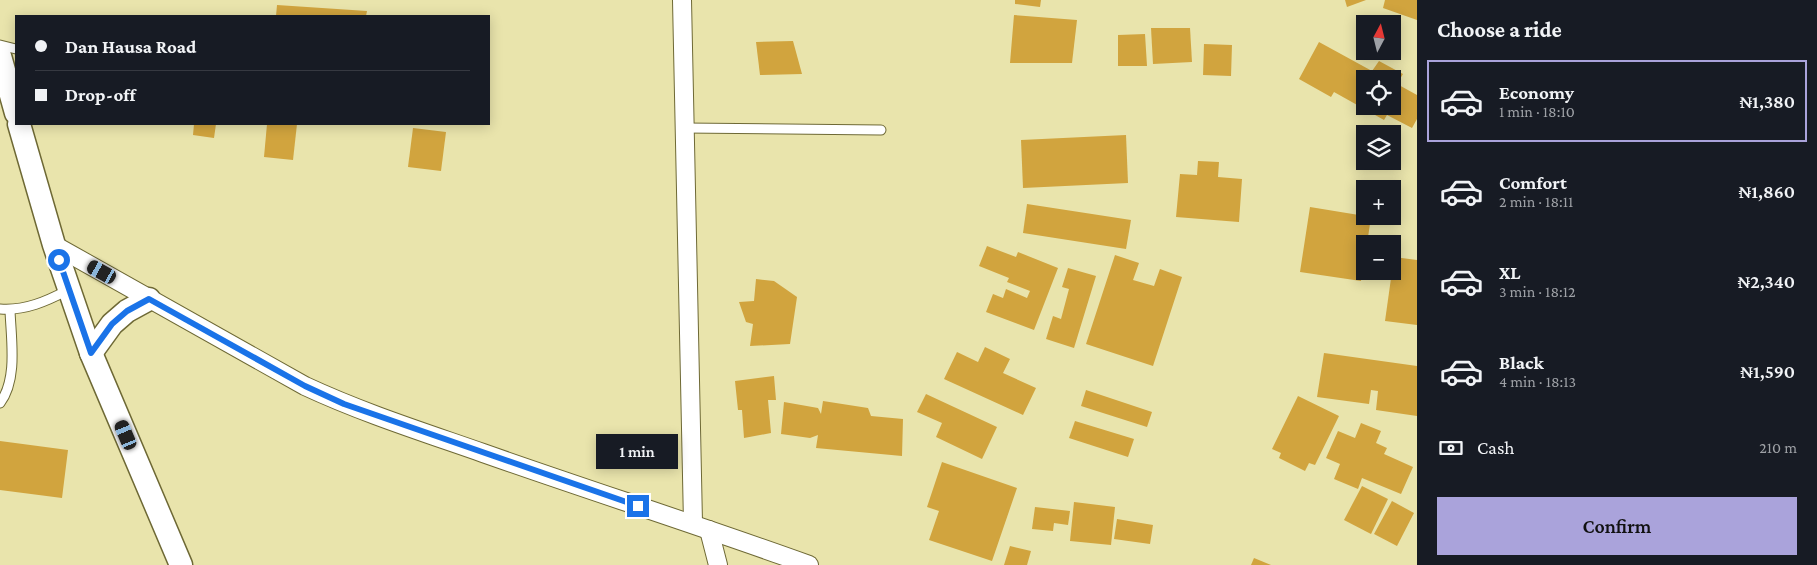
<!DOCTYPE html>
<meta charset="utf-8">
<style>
:root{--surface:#171b24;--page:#242831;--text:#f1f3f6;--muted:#9ea1a6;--line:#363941;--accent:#aaa3db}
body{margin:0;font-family:"Crimson Pro",serif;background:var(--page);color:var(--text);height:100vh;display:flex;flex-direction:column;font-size:19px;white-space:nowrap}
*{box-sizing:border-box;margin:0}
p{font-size:16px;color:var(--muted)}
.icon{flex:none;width:28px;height:28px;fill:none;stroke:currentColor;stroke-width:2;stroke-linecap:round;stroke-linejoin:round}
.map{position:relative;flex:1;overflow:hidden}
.details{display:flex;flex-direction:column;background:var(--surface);width:400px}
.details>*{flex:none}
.top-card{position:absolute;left:15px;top:15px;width:475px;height:110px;border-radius:0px;box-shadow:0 2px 12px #0003;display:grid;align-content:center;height:110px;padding:0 20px;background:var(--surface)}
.needle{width:32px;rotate:7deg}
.controls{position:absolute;left:1356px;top:15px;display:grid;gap:10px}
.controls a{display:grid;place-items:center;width:45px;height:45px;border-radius:0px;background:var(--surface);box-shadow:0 2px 12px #0003;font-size:25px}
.end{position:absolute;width:22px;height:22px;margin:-11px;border:6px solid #1a73e8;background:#fff;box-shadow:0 0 0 2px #fff}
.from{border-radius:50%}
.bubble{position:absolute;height:35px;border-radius:0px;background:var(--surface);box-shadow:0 2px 12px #0003;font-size:16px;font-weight:600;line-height:35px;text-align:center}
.car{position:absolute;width:15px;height:30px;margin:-15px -8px;border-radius:6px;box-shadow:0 0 4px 1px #0007;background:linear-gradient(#222 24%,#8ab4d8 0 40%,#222 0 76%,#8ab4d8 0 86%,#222 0)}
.top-card b{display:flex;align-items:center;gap:18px;height:48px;font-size:19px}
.top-card b+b{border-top:1px solid var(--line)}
.top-card i{width:12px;height:12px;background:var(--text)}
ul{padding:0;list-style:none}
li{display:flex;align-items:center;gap:15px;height:82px;margin:0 10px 8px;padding:0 10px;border:2px solid transparent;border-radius:0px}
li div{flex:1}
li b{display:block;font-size:19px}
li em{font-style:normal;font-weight:600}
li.selected{border-color:var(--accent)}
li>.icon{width:45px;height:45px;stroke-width:1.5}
h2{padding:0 20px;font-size:22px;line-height:60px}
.pay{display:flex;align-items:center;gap:12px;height:55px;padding:0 20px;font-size:19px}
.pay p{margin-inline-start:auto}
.cta{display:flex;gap:10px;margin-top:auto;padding:10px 20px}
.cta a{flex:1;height:58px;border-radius:0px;background:var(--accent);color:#111;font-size:20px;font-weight:600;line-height:58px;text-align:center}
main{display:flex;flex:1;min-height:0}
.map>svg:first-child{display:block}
.building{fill:#d1a43e;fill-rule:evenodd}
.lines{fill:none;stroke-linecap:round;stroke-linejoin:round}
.service-casing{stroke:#6e6935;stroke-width:11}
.minor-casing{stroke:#6e6935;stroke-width:20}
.tertiary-casing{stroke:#6e6935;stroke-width:25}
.service{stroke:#fff;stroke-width:9}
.minor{stroke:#fff;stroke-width:18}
.tertiary{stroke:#fff;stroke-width:22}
.route{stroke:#1a73e8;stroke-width:6}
</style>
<main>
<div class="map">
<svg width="1417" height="565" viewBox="0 0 1417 565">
<rect width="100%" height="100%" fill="#e9e4ac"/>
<g class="building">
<path d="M1015,0h26l-1,7 -25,-3z"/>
<path d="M1345,0h21l-19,7z"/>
<path d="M1385,0h32v20l-34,-12z"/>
<path d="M277,5l90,6 -1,5h-90z"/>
<path d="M1014,15l63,5 -5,43h-62z"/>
<path d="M1151,28h39l2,34 -39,2z"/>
<path d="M1145,34l2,32h-29v-31z"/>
<path d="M793,41l9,33 -42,1 -4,-33z"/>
<path d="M1319,42l53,29 7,-10 24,13 -6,10 20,11v24l-5,9 -25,-13 -3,5 -50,-28 -3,5 -32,-18zM1365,79h27v27h-27z"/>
<path d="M1204,44l28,1 -1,31 -28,-1z"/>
<path d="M194,124h22l-2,14 -21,-3z"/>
<path d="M267,124h30l-4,36 -29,-3z"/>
<path d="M413,128l33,4 -5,39 -33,-4z"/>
<path d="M1126,135l2,48 -105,5 -2,-48z"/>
<path d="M1198,161l21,1 -1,15 24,2 -3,43 -63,-5 4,-43 17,1z"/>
<path d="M1027,204l104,16 -5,29 -103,-16z"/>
<path d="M1310,207l61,10 -4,27h-2l-4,37 -61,-9z"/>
<path d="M987,246l29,11 2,-5 40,16 -24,62 -48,-18 7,-18 10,4 3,-9 21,9 3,-7 -23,-9 2,-4 -30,-12z"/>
<path d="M1115,255l24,8 -6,17 21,6 6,-17 22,8 -29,89 -67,-22z"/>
<path d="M1394,257l23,3v65l-32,-4z"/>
<path d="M1068,268l28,8 -22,72 -28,-9 7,-23 8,3 8,-30 -7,-2z"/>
<path d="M756,279l18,2 23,16 -7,47 -40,2 3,-22 -7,-2 -7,-20 15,-1z"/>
<path d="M985,347l25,12 -7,14 33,15 -13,27 -79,-36 13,-27 21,10z"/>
<path d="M1324,353l93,13v50l-41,-6 2,-19 -7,-1 -2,14 -52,-7z"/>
<path d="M774,376l2,24h-8l3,33 -27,5 -2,-28h-4l-3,-29z"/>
<path d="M1086,390l66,22 -5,15 -66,-21z"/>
<path d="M926,394l71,33 -15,32 -46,-22 6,-14 -25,-11z"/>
<path d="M1298,396l41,20 -24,49 -6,-2 -4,8 -26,-13 2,-5 -9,-4z"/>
<path d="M823,401l45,7 3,8 32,3 -1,37 -86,-8 2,-13 -8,3 -29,-4 3,-32 34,6 3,6z"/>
<path d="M1075,421l59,18 -6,18 -59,-19z"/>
<path d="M1361,423l20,8 -5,12 11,5 -3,6 29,13 -12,27 -39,-16 -4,11 -24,-10 6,-15 -14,-6 12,-27 17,7z"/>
<path d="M0,441l68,9 -6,48 -62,-8z"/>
<path d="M942,462l75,26 -25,73 -63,-21 10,-29 -12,-4z"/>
<path d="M1362,486l26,13 -17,35 -27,-14z"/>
<path d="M1392,501l22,12 -17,33 -23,-12z"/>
<path d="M1074,502l41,5 -4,38 -41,-4z"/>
<path d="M1035,507l35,4 -2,14 -14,-2 -1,8 -21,-2z"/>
<path d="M1117,519l36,6 -3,19 -36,-5z"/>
<path d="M1010,546l21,5 -4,14h-23z"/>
<path d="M1254,558l17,7h-20z"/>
</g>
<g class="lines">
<defs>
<g id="service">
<path d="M0,45l16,4"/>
<path d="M684,128l197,2"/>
<path d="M0,309c25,2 47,-8 68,-19"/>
<path d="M0,403c18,-24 11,-64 10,-93"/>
</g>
<g id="minor">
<path d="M682,0l11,523"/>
<path d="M54,245l251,141c58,27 118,46 178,67 108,38 218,73 326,112"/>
<path d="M709,530l9,35"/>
</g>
<g id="tertiary">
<path d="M0,56l16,57"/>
<path d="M19,124l35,121 37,108 90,212"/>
<path d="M91,353l21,-29 15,-13 22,-12"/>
</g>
</defs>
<use href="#service" class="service-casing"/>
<use href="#minor" class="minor-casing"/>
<use href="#tertiary" class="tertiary-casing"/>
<use href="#service" class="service"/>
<use href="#minor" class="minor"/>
<use href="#tertiary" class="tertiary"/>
</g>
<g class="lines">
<path class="route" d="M59,260l32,93 21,-29 15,-13 22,-12 156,87 39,18 294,102"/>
</g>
</svg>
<div class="controls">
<a><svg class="needle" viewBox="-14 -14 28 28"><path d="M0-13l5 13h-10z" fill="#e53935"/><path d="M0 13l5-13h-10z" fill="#9ea1a6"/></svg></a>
<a><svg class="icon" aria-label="locate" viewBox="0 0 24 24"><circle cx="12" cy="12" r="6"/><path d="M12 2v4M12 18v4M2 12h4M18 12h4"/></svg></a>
<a><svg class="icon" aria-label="layers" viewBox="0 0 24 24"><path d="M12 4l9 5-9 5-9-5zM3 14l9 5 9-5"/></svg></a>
<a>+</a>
<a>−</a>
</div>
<i class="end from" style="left:59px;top:260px"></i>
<i class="end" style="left:638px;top:506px"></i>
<div class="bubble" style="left:596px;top:434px;width:82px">1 min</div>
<i class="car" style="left:102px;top:272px;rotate:299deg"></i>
<i class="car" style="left:126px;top:435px;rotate:337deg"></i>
<div class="top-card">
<b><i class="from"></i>Dan Hausa Road</b>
<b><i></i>Drop-off</b>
</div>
</div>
<section class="details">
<h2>Choose a ride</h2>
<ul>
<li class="selected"><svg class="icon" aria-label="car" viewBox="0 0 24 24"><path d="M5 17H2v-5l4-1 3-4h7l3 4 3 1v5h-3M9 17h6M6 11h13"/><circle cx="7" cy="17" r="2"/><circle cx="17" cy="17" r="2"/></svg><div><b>Economy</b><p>1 min · 18:10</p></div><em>₦1,380</em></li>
<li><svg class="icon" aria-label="car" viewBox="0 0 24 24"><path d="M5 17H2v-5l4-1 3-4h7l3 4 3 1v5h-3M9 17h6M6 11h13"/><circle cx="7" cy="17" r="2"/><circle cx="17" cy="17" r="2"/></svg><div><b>Comfort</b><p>2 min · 18:11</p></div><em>₦1,860</em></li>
<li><svg class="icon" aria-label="car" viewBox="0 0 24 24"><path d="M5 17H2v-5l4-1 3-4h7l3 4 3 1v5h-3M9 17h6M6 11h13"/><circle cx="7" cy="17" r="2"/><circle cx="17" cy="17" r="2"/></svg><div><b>XL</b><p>3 min · 18:12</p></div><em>₦2,340</em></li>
<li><svg class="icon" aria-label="car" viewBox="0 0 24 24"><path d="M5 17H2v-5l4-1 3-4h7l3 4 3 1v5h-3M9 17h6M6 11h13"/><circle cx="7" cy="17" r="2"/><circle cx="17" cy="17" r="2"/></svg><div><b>Black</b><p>4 min · 18:13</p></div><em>₦1,590</em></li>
</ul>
<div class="pay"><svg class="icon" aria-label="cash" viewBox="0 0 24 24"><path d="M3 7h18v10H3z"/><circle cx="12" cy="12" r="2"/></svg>Cash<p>210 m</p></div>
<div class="cta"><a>Confirm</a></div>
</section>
</main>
